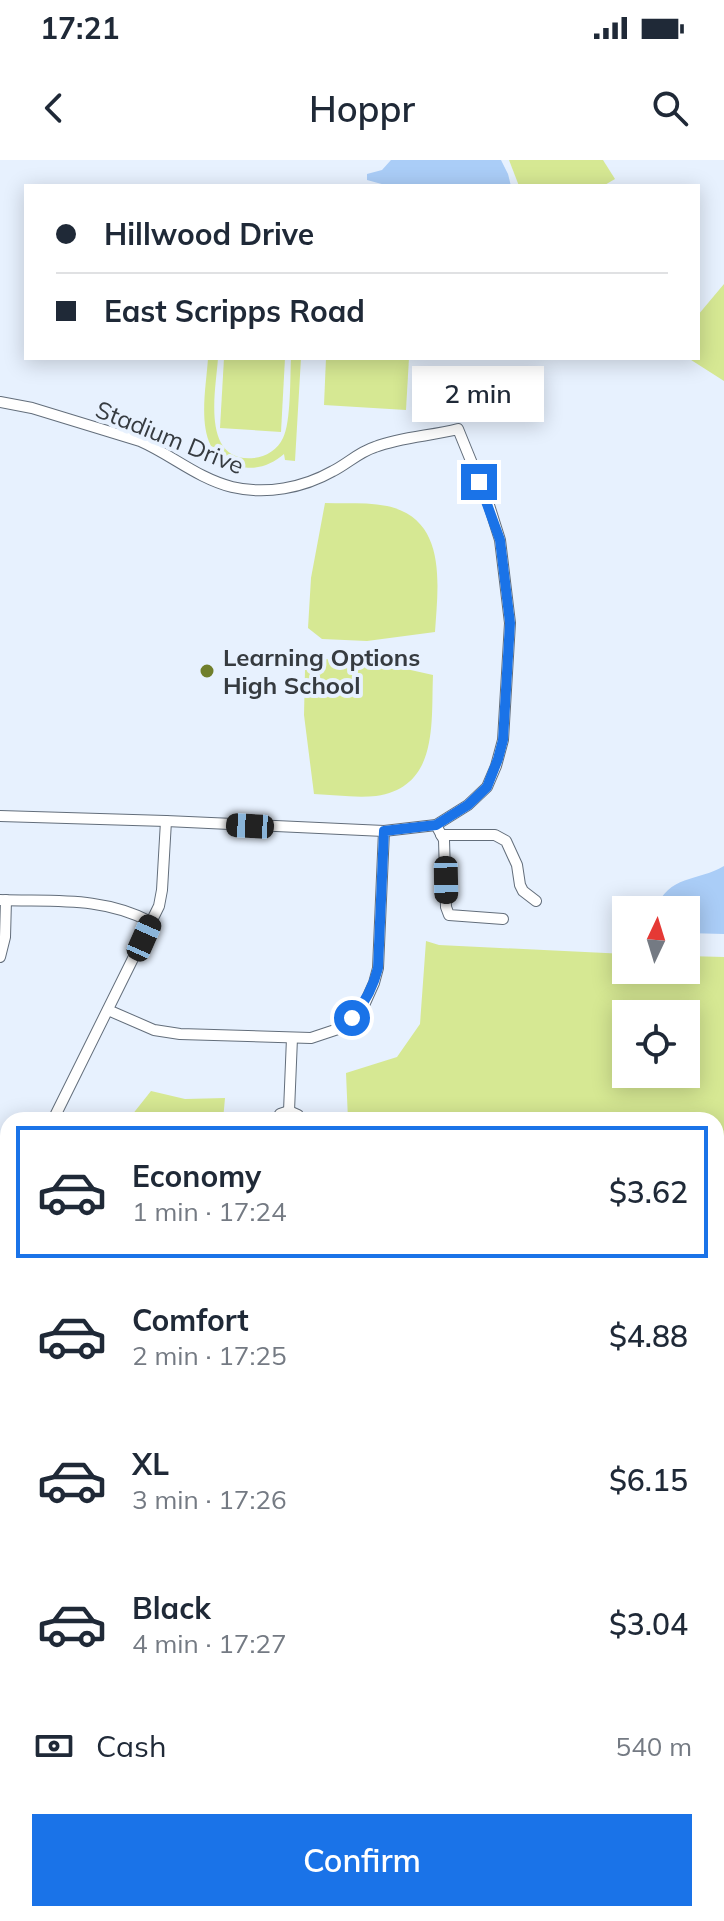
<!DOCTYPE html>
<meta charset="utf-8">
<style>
:root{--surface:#fff;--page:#f6f6f7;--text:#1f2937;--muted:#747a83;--line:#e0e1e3;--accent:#1a73e8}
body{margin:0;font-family:Mulish,sans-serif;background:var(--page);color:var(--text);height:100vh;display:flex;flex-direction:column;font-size:30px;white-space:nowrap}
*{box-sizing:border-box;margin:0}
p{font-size:26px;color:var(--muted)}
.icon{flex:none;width:44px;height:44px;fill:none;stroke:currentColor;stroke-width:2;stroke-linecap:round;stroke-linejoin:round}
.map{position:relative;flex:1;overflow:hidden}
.side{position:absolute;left:0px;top:952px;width:724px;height:810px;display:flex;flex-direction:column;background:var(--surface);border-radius:24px 24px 0 0;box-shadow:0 4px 20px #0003}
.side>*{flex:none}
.hud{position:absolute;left:24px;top:24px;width:676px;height:176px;border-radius:0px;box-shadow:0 4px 20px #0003;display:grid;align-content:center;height:176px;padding:0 32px;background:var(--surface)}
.needle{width:52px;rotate:4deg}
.fabs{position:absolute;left:612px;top:736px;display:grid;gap:16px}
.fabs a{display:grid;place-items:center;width:88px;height:88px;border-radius:0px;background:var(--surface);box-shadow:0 4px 20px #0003;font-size:40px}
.end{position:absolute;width:36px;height:36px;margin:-18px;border:10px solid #1a73e8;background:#fff;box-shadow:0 0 0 4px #fff}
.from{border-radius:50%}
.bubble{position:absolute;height:56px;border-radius:0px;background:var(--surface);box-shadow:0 4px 20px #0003;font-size:26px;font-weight:600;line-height:56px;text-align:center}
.car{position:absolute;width:24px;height:48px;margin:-24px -12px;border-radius:10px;box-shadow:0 0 6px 2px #0007;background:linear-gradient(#222 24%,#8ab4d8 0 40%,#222 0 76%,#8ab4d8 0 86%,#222 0)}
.hud b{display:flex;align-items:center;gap:28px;height:76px;font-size:30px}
.hud b+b{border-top:2px solid var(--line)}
.hud i{width:20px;height:20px;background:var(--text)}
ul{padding:14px 0 0;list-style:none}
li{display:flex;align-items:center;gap:24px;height:132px;margin:0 16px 12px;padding:0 16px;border:4px solid transparent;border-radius:0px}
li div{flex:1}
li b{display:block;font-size:30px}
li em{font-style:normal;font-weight:600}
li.current{border-color:var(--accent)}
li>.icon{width:72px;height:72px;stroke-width:1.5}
.pay{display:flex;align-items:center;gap:20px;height:88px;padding:0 32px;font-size:30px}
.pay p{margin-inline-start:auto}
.cta{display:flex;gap:16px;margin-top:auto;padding:16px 32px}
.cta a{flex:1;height:92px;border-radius:0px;background:var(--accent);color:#fff;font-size:32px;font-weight:600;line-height:92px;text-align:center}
.status{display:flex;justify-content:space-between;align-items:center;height:56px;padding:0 40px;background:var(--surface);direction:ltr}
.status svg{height:22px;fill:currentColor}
header{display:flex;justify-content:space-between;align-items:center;height:104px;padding:0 32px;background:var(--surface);font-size:36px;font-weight:600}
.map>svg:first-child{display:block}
.green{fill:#d6e893;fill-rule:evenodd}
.water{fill:#aacdf7}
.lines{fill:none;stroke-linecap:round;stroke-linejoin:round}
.stream{stroke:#aacdf7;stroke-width:2}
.minor-casing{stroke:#636e7b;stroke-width:12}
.minor{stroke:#fff;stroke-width:10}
.route{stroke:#1a73e8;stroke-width:10}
.poi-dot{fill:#707f2c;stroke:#e7f1fe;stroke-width:3}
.labels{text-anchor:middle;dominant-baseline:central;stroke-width:8;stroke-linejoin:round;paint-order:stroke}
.street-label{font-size:24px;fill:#363b40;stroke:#e7f1fe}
.poi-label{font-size:24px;font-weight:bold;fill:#363b40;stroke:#e7f1fe;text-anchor:start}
</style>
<div class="status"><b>17:21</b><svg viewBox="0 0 49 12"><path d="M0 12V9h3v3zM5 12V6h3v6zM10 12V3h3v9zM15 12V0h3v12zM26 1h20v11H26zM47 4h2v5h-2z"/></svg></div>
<header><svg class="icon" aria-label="back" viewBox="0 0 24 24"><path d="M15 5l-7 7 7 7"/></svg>Hoppr<svg class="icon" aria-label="search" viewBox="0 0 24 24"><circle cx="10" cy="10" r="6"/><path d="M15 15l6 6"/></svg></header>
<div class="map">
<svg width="724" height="1761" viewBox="0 0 724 1761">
<rect width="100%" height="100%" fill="#e7f1fe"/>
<g class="green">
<path d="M509,0h94l12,19 -12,7h-84z"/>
<path d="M724,124v97l-36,-23h10v-43z"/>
<path d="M208,198h10c-2,31 -18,105 36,100 12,-1 24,-9 29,-20 8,-15 7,-61 8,-80h10l-6,103 -10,-1 -1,-6c-13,11 -28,17 -46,12 -47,-11 -32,-72 -30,-108z"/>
<path d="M224,198h61l-4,74 -61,-4z"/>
<path d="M326,198h83l-3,52 -82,-5z"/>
<path d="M325,343c20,1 42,-1 62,3 61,13 51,80 48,126l-68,9 -45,-2 -14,-11 3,-50z"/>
<path d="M319,499l47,1 67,15c-2,48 6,112 -57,121 -20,2 -42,-1 -62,-2l-10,-79 1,-45z"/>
<path d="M426,781l13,4 187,9v16h60v-14l38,1v964h-332v-7h324v-794h-368l-2,-47 51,-16 23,-33zM626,854h60v60h-60z"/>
<path d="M151,931l34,8 40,-1 -2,22h-95z"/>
</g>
<g class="water">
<path d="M391,0h110l7,14 3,12h-122l-22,-6v-6l15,-4z"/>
<path d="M724,706v68l-38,-1v-23h-31c14,-36 42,-28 69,-44z"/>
</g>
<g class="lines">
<path class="stream" d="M716,1388h4l4,8"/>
<defs>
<g id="minor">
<path d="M0,242l32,6 108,33c32,14 57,37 92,46 34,8 71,1 101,-16 14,-7 26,-19 42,-24 26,-10 56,-11 83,-18l31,76 11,35 10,83 -7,117 -7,26 -9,21 -19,18 -32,20 -52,6 -218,-10 -166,-5"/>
<path d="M436,665l8,15 2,67 3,8 54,4"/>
<path d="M441,675h54l11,6 11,24 3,20 3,6 13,10"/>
<path d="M0,740c53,2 102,-4 151,22"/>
<path d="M0,797l5,-20 1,-37"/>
<path d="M108,850l46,20 26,4 131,4 27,-9 14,-11 13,-15 9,-20 4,-15 6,-137"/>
<path d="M289,951l3,-73"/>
<path d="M53,960l106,-214 3,-16 4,-69"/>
<path d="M277,960l3,-6 9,-3 9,4 2,5"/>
<path d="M0,1052h8"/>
<path d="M2,1153l6,12"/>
<path d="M0,1520h8"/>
<path d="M5,1761l3,-44"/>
<path d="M132,1761v-7"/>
<path d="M326,1761l2,-7"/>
</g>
</defs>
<use href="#minor" class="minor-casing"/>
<use href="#minor" class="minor"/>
</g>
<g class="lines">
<path class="route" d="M352,858c13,-15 21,-30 26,-50l6,-137 52,-6 32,-20 19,-18 11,-28 5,-19 7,-117 -10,-83 -21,-58"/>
</g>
<circle class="poi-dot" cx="207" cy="511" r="8"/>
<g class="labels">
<g class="street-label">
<text transform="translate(170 277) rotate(22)">Stadium Drive</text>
</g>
<g class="poi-label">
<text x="223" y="497">Learning Options<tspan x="223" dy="28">High School</tspan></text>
</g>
</g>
</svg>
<div class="fabs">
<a><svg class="needle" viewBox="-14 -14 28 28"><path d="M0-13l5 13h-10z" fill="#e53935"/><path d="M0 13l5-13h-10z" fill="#747a83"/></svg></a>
<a><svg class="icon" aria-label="locate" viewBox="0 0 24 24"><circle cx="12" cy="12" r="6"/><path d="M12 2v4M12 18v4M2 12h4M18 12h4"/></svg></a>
</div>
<i class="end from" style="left:352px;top:858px"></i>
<i class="end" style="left:479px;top:322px"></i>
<div class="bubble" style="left:412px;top:206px;width:132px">2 min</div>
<i class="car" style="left:250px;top:666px;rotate:273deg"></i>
<i class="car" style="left:446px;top:720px;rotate:179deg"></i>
<i class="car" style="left:144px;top:778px;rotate:24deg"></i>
<div class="hud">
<b><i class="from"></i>Hillwood Drive</b>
<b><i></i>East Scripps Road</b>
</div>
<section class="side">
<ul>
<li class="current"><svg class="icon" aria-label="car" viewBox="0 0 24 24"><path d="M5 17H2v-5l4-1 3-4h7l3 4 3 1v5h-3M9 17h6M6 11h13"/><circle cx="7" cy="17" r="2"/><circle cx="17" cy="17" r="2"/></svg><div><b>Economy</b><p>1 min · 17:24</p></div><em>$3.62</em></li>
<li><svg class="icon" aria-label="car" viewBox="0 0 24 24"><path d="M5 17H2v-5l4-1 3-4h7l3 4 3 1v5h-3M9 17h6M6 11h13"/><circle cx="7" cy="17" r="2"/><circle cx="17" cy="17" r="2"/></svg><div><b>Comfort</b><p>2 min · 17:25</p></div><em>$4.88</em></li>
<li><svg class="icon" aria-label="car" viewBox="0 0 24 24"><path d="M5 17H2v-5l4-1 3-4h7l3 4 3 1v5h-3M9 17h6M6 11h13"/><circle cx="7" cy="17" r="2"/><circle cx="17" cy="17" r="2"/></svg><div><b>XL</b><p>3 min · 17:26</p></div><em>$6.15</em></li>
<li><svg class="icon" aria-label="car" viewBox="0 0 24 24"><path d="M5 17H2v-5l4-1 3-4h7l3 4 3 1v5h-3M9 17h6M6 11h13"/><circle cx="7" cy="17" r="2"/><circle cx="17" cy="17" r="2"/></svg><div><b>Black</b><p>4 min · 17:27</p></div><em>$3.04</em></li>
</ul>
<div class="pay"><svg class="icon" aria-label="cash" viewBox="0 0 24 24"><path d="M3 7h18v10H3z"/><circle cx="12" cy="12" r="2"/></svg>Cash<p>540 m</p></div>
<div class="cta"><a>Confirm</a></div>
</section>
</div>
